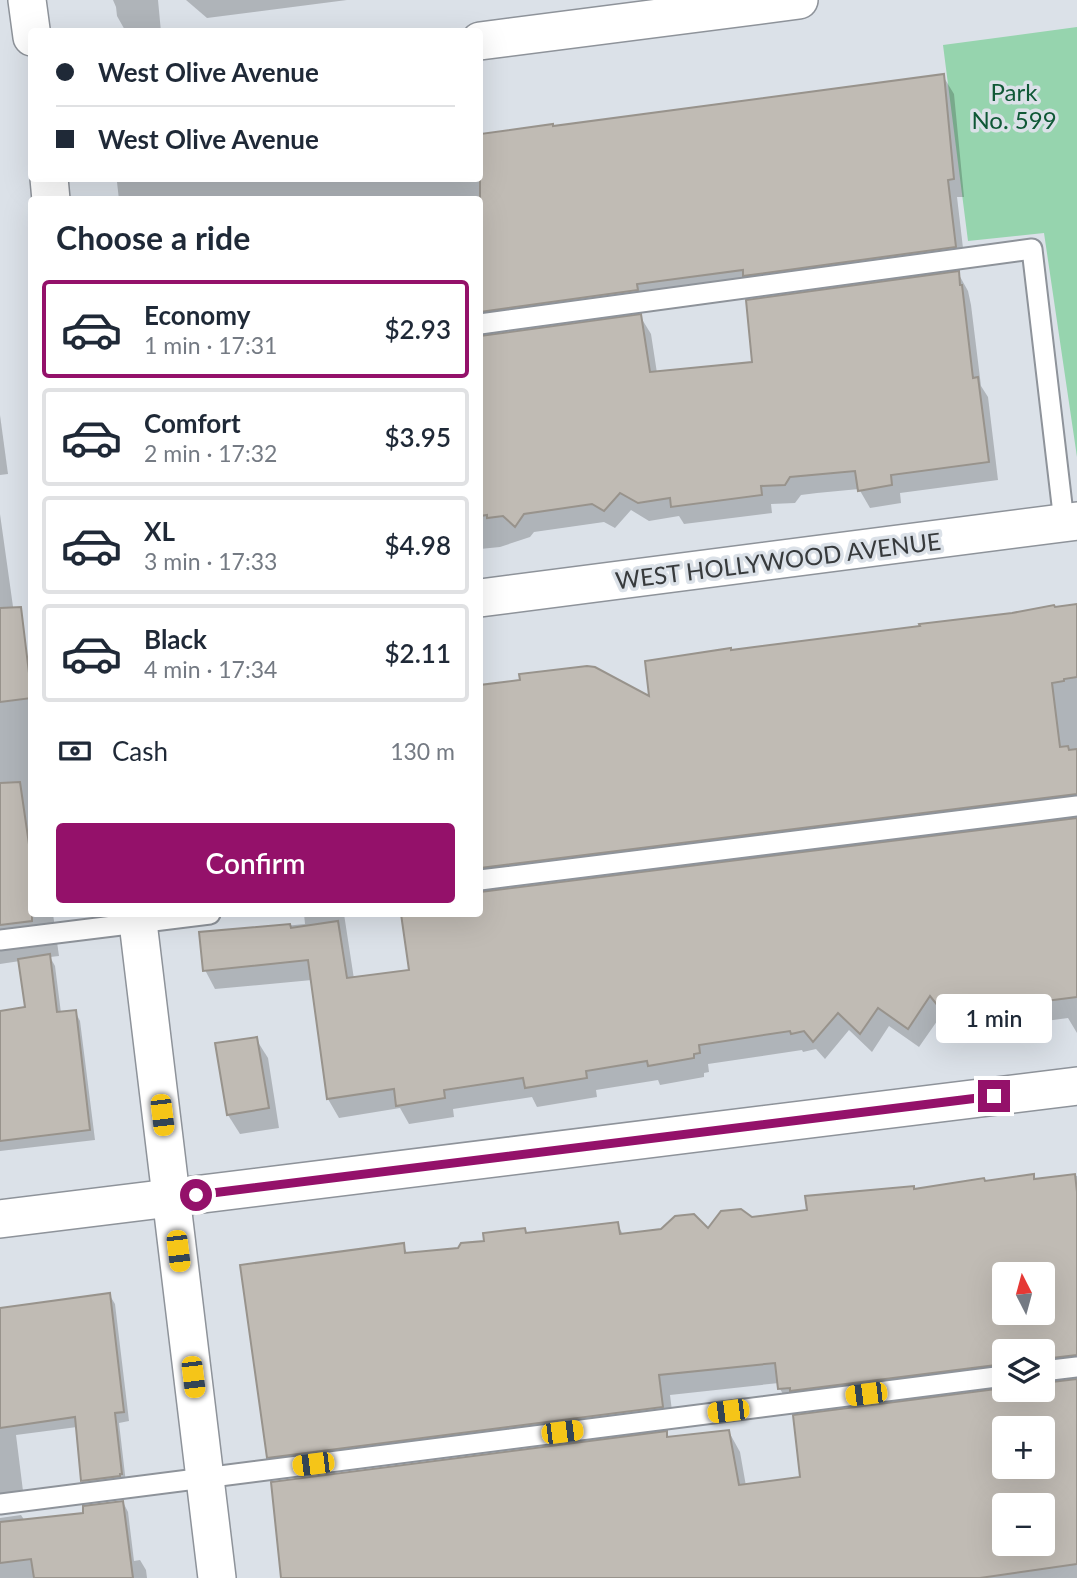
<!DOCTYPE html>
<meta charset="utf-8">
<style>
:root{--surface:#fff;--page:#f2f2f3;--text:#1f2937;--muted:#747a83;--line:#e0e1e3;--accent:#94116a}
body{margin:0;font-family:Lato,sans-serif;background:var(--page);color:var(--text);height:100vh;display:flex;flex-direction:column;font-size:26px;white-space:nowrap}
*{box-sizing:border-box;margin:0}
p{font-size:23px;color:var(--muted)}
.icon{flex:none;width:38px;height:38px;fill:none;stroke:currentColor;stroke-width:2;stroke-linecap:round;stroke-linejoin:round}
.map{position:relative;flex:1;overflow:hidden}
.sheet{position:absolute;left:28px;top:196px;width:455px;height:721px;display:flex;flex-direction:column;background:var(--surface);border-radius:7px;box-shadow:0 7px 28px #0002}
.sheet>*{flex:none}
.guide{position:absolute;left:28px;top:28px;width:455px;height:154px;border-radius:7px;box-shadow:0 7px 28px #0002;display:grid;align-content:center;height:154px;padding:0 28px;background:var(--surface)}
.needle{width:46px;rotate:354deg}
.tools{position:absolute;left:992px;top:1262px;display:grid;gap:14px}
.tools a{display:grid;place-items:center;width:63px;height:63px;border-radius:7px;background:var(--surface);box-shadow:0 7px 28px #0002;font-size:35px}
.end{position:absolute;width:32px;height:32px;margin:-16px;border:9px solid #94116a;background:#fff;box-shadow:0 0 0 4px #fff}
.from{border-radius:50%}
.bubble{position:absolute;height:49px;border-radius:7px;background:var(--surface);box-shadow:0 7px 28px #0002;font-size:23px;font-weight:600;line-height:49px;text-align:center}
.car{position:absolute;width:21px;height:42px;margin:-21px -10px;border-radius:9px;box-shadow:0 0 5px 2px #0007;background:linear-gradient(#f5c518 24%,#345 0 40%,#f5c518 0 76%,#345 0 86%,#f5c518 0)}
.guide b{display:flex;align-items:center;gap:24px;height:66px;font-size:26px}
.guide b+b{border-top:2px solid var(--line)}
.guide i{width:18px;height:18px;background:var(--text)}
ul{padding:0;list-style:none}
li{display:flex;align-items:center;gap:21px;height:98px;margin:0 14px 10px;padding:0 14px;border:4px solid var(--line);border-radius:7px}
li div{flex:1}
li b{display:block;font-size:26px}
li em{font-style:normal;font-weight:600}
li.current{border-color:var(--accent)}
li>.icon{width:63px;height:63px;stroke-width:1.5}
h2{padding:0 28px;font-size:32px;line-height:84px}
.pay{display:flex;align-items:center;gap:18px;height:77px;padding:0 28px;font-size:26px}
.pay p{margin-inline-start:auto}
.primary-button{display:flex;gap:14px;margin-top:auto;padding:14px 28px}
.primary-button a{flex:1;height:80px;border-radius:7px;background:var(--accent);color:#fff;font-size:28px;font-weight:600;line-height:80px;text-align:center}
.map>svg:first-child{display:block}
.green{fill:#96d4ae}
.shadow{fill:#0003;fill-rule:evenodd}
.building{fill:#c0bbb4;stroke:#98938c;stroke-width:2;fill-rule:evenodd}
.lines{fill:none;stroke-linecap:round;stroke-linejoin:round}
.service-casing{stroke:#8e939a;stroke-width:23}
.minor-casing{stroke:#8e939a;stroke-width:40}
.service{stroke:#fff;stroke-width:19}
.minor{stroke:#fff;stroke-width:37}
.route{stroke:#94116a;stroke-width:9}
.labels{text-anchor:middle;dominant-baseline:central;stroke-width:7;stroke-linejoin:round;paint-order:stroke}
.park-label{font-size:24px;fill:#0f5836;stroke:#dbe1e8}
.street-label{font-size:24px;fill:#373a3c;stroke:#dbe1e8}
</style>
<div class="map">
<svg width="1077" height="1578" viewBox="0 0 1077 1578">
<rect width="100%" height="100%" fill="#dbe1e8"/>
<path class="green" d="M1077,27v430l-33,-224 -76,8 -25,-196z"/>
<g class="shadow">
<path d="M113,0h45l3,32h-35l-9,-16 -1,-9z"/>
<path d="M186,0h161l-140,18z"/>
<path d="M943,76l11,18 10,103h-7l8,68 -483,68 -2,3v-136h-361l-2,-18 29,-4h334v-41z"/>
<path d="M958,273l10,18 3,14 10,81 7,11 10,83 -98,13 1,10 -31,5 -11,-19 -42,4 -16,2 -6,8 -24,1 1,9 -88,11 -5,-8 -30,5 -18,-11 -16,18 -11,-6 -70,10 -4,5 -30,10 -20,2v-211l160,-22 11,18 6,39 97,-10z"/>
<path d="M0,415l8,59 -8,1z"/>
<path d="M0,514l17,121 15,36v243h21l6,42 -9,1 5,9 6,47 14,-2 5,10 15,119 -95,11v-139l27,-3 -7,-48 -20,3z"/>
<path d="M1077,606v208l-593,75 -4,5v-208l42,-5 130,18 79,-47z"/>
<path d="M1077,820v213l-9,-15 -97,13 -8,9 -21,-26 -23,33 -30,-21 -17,26 -23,-22 -24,29 -9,-10 -13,3 -1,-2 -94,14 1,8 -5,1v4l-44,8 -2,-5 -62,10 1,7 -60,10 -5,-10 -79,12 1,8 -45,7 -9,-16 -61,10 -11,-19 -16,-119 -97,9 -10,-19 -4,-36 104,-10 -1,-10h40l10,65 57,-8 -8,-57h77v-20z"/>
<path d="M256,1039l12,19 11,70 -39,6 -12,-19z"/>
<path d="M1033,1176l2,5 42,-5v200l-29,5 -4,4 33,-5v198h-793l382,-145 3,6 60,-7 11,20 6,34 56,-7 205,-89h36v-39h-39v34l-212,24 -12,-20 -1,-6 -109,12 4,32 -393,50 -12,-20 134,-212 5,10 51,-5 65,-20 3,4 90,-10 7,12 84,-6 44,-11 57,-8 105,-20zM1004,1274h39v38h-39zM1004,1428h39v38h-39zM1004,1505h39v39h-39z"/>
<path d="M109,1294l6,10 14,117 -10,2 7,60 -38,7 -6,-9 -5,-54 -61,8 8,64 -24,4v-192z"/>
<path d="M123,1502l5,10 6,49 6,-1 6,10 1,8h-147v-60l21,-3 4,6 60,-6z"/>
</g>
<g class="building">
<path d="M944,74l10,105 -6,1 8,67 -213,29v-6l-106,14 1,6 -158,22v-178l73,-10v2z"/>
<path d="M959,271l1,14h2l11,93 5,-1 11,85 -98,13 1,10 -34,6 -3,-20 -65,6 -5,8 -24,1 1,9 -91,12 -1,-9 -32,5 -18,-10 -16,18 -12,-7 -68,10 -9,13 -12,-11 -16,2v-3l-7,1v-180l161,-22 9,58 102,-10 -6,-62z"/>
<path d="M1077,604v73l-13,2v2l-12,2 8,64 8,-1 1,4 8,-1v45l-597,74v-183l40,-5 -1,-6 68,-8 8,1 54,29 -4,-35 86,-13v2l189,-24 -1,-2 93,-11 42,-8 1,2z"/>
<path d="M21,607l11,91 -32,4v-94z"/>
<path d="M20,782l12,83v56l-32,4v-142z"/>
<path d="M1077,818v179l-117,15 -9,10 -21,-26 -22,33 -30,-21 -18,26 -22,-21 -25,29 -9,-11 -13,3 -1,-3 -91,14 1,8 -6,1v4l-46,8 -1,-5 -61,10 1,7 -62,10 -2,-10 -79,12 1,8 -49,8 -2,-17 -67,10 -19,-139 -105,11 -4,-39 91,-8 1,4 47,-7 9,57 62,-8 -8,-56h79v-22z"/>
<path d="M50,954l7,58 19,-2 14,120 -90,11v-130l25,-4 -7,-48z"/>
<path d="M257,1037l12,71 -42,7 -12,-72z"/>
<path d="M1034,1174v5l41,-5 2,18v163l-34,4v-8h-39v13l-214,27v-3l-12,1 -3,-26 -116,12 4,32 -396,51 -27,-193 164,-22 1,10 53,-5 3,-5 23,-2 -1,-8 42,-5 1,5 92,-11 2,12 41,-5 14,-13 19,-2 14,14 13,-17 20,-2 11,8 55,-7 -2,-14 109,-10v3l70,-11 1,3zM1004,1274h39v38h-39z"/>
<path d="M110,1293l14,119 -9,1 7,61h-2v2l-39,5 -6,-64 -75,11v-120z"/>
<path d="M1077,1379v185l-97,14h-699l-10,-96 396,-51v6l62,-7 10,55 61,-8 -7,-62 211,-27 39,2v-7zM1004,1428h39v38h-39zM1004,1505h39v39h-39z"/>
<path d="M123,1501l10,77h-99l-3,-19 -31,4v-41l83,-9v-7z"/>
</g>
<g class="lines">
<defs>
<g id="service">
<path d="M480,324l552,-75 32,273"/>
<path d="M480,880l597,-74"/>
<path d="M0,940l210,-26"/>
<path d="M1043,1371l34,-4"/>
<path d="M0,1504l1004,-128"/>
</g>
<g id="minor">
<path d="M27,0l5,37"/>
<path d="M480,41l319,-41"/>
<path d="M49,178l2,22"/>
<path d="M480,598l597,-77"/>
<path d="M137,914l80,664"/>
<path d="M0,1219l1077,-133"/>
</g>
</defs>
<use href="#service" class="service-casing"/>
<use href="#minor" class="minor-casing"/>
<use href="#service" class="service"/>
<use href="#minor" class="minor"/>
</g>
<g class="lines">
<path class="route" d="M196,1195l798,-99"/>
</g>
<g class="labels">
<g class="park-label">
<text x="1014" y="91">Park<tspan x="1014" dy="28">No. 599</tspan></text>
</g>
<g class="street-label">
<text transform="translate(778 560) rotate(-7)">WEST HOLLYWOOD AVENUE</text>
</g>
</g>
</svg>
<div class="tools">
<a><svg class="needle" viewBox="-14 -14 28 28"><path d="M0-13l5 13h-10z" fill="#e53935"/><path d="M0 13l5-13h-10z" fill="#747a83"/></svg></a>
<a><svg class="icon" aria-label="layers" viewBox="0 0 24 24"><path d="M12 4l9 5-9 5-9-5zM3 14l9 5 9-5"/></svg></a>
<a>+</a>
<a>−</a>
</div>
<i class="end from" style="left:196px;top:1195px"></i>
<i class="end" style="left:994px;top:1096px"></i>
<div class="bubble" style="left:936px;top:994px;width:116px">1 min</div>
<i class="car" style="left:162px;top:1115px;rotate:173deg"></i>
<i class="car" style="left:178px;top:1251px;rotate:173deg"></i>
<i class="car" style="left:193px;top:1377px;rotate:173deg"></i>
<i class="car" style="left:866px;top:1394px;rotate:263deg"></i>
<i class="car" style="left:728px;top:1411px;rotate:263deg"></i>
<i class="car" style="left:562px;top:1432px;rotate:83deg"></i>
<i class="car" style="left:313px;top:1464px;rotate:263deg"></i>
<div class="guide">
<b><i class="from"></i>West Olive Avenue</b>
<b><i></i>West Olive Avenue</b>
</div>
<section class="sheet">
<h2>Choose a ride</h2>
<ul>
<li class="current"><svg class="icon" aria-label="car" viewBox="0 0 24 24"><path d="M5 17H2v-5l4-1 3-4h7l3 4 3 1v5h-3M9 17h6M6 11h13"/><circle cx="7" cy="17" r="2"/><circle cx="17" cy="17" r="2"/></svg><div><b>Economy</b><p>1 min · 17:31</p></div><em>$2.93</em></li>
<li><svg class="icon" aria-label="car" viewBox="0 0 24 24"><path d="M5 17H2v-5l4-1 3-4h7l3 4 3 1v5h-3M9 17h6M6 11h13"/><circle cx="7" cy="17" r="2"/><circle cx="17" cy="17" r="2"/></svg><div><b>Comfort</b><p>2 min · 17:32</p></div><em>$3.95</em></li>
<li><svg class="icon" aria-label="car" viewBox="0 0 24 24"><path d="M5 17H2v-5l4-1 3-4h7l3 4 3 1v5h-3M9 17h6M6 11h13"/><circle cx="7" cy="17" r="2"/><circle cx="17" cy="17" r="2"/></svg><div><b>XL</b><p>3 min · 17:33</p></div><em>$4.98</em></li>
<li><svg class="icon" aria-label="car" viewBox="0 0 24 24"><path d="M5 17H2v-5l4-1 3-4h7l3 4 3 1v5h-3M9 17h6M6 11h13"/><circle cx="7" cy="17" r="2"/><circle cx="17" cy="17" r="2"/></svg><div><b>Black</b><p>4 min · 17:34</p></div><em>$2.11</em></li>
</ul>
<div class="pay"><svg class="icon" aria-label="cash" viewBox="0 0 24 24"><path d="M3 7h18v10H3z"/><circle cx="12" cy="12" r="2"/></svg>Cash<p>130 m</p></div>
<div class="primary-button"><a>Confirm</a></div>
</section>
</div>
